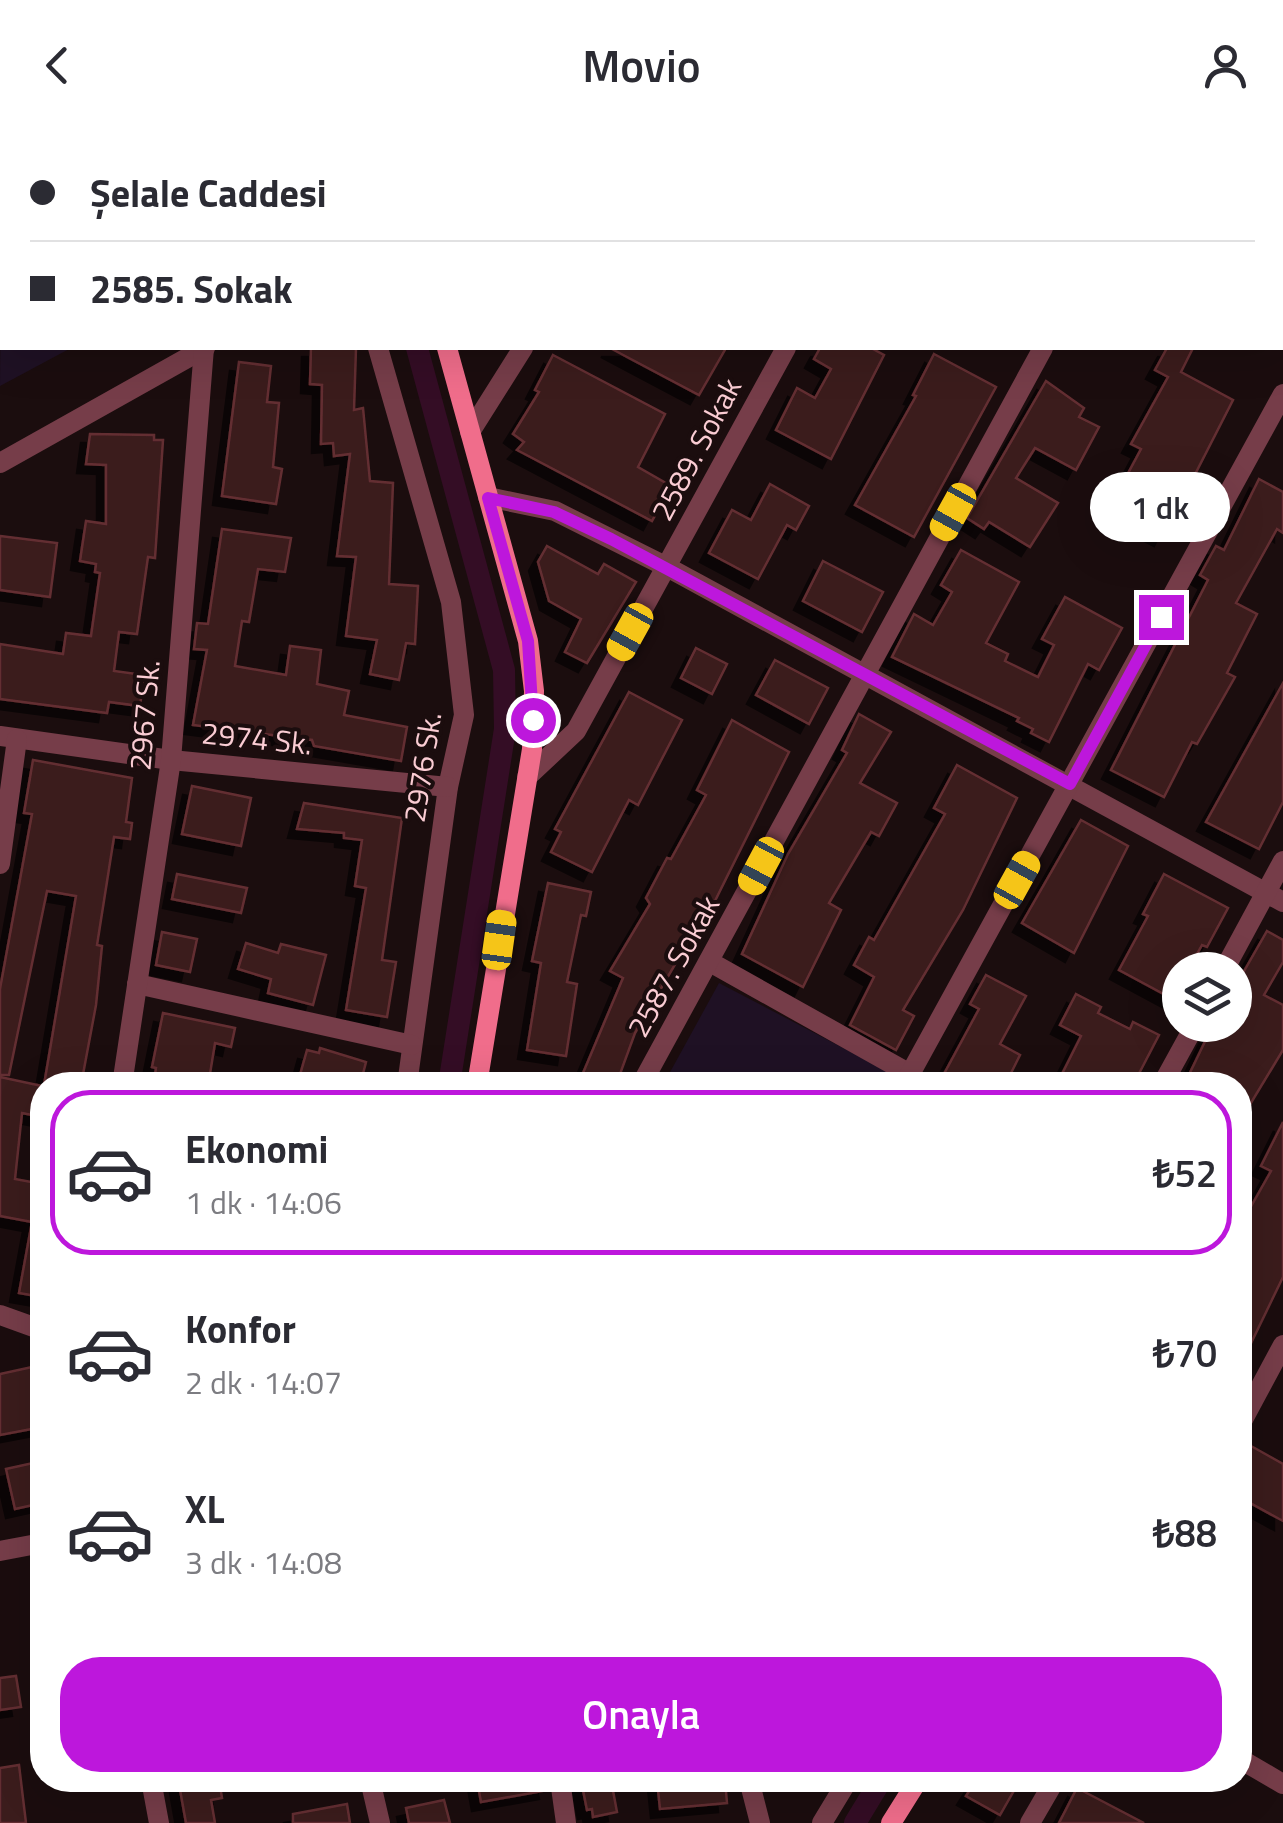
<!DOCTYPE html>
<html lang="tr">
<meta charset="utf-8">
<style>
:root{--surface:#fff;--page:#f7f7f7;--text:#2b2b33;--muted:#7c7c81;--line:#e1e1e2;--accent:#bd17dc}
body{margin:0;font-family:"Titillium Web",sans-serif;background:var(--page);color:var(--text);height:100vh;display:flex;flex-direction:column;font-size:38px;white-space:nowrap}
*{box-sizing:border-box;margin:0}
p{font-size:32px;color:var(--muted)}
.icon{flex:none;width:55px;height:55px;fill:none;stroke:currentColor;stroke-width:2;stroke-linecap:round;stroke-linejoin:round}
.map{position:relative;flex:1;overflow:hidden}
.details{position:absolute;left:30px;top:942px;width:1222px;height:720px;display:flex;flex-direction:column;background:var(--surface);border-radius:40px;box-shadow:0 10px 40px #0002}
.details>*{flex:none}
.hud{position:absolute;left:0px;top:0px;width:1285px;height:220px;box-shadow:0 10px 40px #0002;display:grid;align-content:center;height:220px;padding:0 30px;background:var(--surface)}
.controls{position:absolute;left:1162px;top:822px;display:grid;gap:20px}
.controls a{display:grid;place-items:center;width:90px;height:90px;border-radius:50%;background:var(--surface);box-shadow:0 10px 40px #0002;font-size:50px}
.end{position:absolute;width:45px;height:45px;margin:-22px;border:12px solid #bd17dc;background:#fff;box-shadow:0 0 0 5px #fff}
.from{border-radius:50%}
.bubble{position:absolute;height:70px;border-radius:35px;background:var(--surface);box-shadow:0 10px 40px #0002;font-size:32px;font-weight:600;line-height:70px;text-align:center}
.car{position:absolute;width:30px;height:60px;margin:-30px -15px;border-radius:12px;box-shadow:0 0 8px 2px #0007;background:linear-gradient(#f5c518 24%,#345 0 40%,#f5c518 0 76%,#345 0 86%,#f5c518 0)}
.hud b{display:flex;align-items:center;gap:35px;height:95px;font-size:38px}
.hud b+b{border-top:2px solid var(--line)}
.hud i{width:25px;height:25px;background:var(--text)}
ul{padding:18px 0 0;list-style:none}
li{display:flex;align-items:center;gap:30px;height:165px;margin:0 20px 15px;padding:0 10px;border:5px solid transparent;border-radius:40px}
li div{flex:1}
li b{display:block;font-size:38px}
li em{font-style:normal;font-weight:600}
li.selected{border-color:var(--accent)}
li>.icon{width:90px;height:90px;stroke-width:1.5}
.cta{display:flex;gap:20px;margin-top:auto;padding:20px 30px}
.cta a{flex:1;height:115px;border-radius:40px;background:var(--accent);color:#fff;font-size:40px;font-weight:600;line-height:115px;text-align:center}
header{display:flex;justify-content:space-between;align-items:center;height:130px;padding:0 30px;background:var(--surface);font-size:45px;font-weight:600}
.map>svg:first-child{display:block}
.green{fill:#1f1124}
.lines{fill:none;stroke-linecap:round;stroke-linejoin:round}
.canal{stroke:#340d25;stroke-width:22}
.building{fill:#3a1b1d;stroke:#642f32;stroke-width:2.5;filter:url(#shadow)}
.street{stroke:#763d49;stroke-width:20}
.secondary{stroke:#f06d8b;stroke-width:20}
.route{stroke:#bd17dc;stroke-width:12}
.labels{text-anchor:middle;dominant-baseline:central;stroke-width:8;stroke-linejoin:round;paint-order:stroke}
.street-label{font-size:30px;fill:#faccd3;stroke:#1b0d0e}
</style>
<header><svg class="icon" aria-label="back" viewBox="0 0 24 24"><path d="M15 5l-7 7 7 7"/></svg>Movio<svg class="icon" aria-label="person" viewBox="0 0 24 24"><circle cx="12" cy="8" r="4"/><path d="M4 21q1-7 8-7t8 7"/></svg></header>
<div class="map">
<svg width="1283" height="1693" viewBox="0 0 1283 1693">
<defs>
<filter id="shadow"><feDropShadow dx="-9" dy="9" stdDeviation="0" flood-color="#0009"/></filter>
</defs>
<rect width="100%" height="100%" fill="#1b0d0e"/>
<g class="green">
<path d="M2,26v192h69l-71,38z"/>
<path d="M719,853l172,90 -7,12h-221z"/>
</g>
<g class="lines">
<g class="canal">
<path d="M356,0l1,2"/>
<path d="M417,218l87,322 1,59 -56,356"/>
<path d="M855,1693l26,-43"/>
</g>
</g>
<g class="building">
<path d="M311,218h45l-2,62 9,-2 7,73 23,2 -4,101 29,2 -3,58 -9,-1 -7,37 -29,-6 7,-34 -31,-4 10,-79 -19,-1 13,-102 -16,2 -1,-13 -12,1 1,-59 -12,-1z"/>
<path d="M610,218h116l-27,47z"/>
<path d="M820,218h51l13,7 -53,104 -55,-29 21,-42 18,10 16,-29 -17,-10z"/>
<path d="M1167,218h26l-12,24 52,28 -70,137 -54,-28 32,-60 -10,-5 37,-67 -13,-7z"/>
<path d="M934,224l62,33 -82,150 -59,-32 61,-109 -3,-1z"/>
<path d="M553,225l112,59 -27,53 33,19 -19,35 -135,-71 7,-8 -11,-8 26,-42 -4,-2z"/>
<path d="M239,232l32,4 -4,36 12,1 -6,64 9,2 -6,35 -54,-8z"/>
<path d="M1046,251l38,27 -5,9 20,10 -23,43 -41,-22 -19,30 42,25 -28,44 -41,-25 -5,7 -17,-11z"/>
<path d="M90,304l64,1v5h9l-8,118 -7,-1 -11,77 -18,-2 -5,39 30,4 -4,31 -31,-4 -2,11 -107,-14v-55l63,10 3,-21 25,3 9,-63 -5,-1 1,-8 -16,-3 6,-40 20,3v-59l-20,-1z"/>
<path d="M1259,349l24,13v41l-6,-4 -41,74 21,11 -30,59 8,4 -38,67 -5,-2 -28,55 -53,-27 97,-190 -8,-5 16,-29 8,4z"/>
<path d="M770,354l39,22 -13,24 -9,-5 -29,54 -49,-26 23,-43 19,10z"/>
<path d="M222,399l69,9 -6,34 -27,-3 -9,53 -7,-1 -7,45 51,9 4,-29 31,4 -4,34 32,7 -5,24 63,12 -6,34 -87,-15 -2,-6 -119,-15 14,-75 -13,-1 3,-26 11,1z"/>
<path d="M0,406l57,7 -7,54 -50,-7z"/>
<path d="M547,416l51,28 6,-10 32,18 -49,81 -22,-11 16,-33 -32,-18 -11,-39z"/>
<path d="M961,420l58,32 -33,61 22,11 -3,7 33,16 16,-32 -12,-6 23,-42 57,31 -23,42 -11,-6 -39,78 -18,-9 2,-4 -16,-8 2,-3 -127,-61 22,-43 19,11 19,-33 -11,-7z"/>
<path d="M823,431l60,31 -21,40 -59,-31z"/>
<path d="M696,518l31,16 -15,30 -31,-16z"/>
<path d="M775,530l53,28 -19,36 -53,-29z"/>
<path d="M1283,553v119l-24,47 -53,-27z"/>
<path d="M629,562l53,28 -44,85 -9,-5 -37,72 -41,-20 10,-20 -6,-3z"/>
<path d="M859,584l32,18 -31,51 37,20 -18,33 -8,-4 -42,71 12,7 -38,77 -61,-33 46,-100 59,-101 -5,-3z"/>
<path d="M732,590l57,32 -87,175 -4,-2 -63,108 -19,52h-38l45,-107 -13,-7 40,-67 -4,-6 21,-40 4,1 35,-64 -9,-5z"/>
<path d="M33,630l99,18 -6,44 6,1 -2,16 -16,-2 -17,108 5,1 -6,59 -15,80h-37l32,-189 -29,-5 -38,184h-9v-86l32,-175 -8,-1z"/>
<path d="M957,635l60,33 -54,112 -60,100 11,6 -18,34 -46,-25 24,-48 -20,-12 15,-28 5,3 71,-126 -11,-6z"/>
<path d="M192,656l59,12 -10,48 -59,-12z"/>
<path d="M304,673l98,15 -20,142 14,2 -9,55 -41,-7 20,-122 -11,-2 7,-46 -18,-2v-5l-47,-4z"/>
<path d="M1081,690l47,26 -54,107 -52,-30z"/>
<path d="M177,744l70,14 -6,25 -69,-14z"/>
<path d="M1164,744l64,34 -21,39 -5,-2 -14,25h-8v16l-7,13 -54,-29 29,-54 -5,-2z"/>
<path d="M548,753l43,9 -5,24 -5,-1 -14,67 10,2 -11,72 -39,-6 14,-87 -9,-2z"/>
<path d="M1267,801l16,9v22l-19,33 19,10v45l-43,71v-36h-56l29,-60h22v-38z"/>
<path d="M162,802l35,7 -7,33 -34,-7z"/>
<path d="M246,813l32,10 3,-9 45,11 -13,50 -45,-12 3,-14 -33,-10z"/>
<path d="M986,845l40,21 -26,48 20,11 -15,30h-67l41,-76 -9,-5z"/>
<path d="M1076,864l25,13 -3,6 32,16 3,-7 26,13 -26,50h-60l-13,-7 21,-42 -21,-11z"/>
<path d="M163,883l72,15 -4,19 -16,-4 -6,37 -54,-5 1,-7 -4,-1z"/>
<path d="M320,918l46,14 -6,23h-53l2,-8 -9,-2 7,-25 12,3z"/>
<path d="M0,947l42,9v31l-20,-4 -7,66 27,5v113l-23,-4 13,-71 -32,-6z"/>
<path d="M1283,992v155l-43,89v-140l31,-55 -10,-5z"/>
<path d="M32,1237l10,60 -42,8v-61z"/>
<path d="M1251,1316l32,18v57l-40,-22 7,-12 -10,-5v-16z"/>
<path d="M42,1331v42l-27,6 -9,-40z"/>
<path d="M16,1546l5,31 -21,3v-32z"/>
<path d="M19,1635l7,58h-26v-55z"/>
<path d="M186,1650h33l3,18 -11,2 4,23h-29l-7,-39z"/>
<path d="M477,1650h69l2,10 -67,12z"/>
<path d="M581,1650h30l6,32 -24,5 -1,-8 -5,1z"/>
<path d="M657,1650h68l2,23 -67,6z"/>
<path d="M976,1650h44l-20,35 -34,-19z"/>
<path d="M1077,1658l67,35h-85z"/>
<path d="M444,1670l6,23h-41l-3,-15z"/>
<path d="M347,1674l3,19h-57v-9z"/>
</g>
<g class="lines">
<g class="street">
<path d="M1206,0l4,2"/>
<path d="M644,2l2,-2"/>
<path d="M902,2l2,-2"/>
<path d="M1159,2l2,-2"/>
<path d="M1282,44h1"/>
<path d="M378,218l73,254 13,113 -16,72 -41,298"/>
<path d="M470,302l53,-84"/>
<path d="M0,333l205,-115"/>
<path d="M488,367l67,14 112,56 616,335"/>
<path d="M0,606l171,24 277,27"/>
<path d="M527,647l49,-46 210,-383"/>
<path d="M0,734l17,-125"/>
<path d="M710,832l200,112"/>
<path d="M1224,840l59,-109"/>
<path d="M137,854l275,61"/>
<path d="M122,955l49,-325 33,-412"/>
<path d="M641,955l402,-737"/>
<path d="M904,955l379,-691"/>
<path d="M1162,955l33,-60"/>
<path d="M0,1185l42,15"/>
<path d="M1240,1295l43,-80"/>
<path d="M0,1421l42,-8"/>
<path d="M1240,1629l43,25"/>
<path d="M151,1650l8,43"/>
<path d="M370,1650l10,43"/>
<path d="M560,1650l6,43"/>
<path d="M749,1650l11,43"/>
<path d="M822,1693l26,-43"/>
<path d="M1030,1693l25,-43"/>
</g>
<g class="secondary">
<path d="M389,0l1,2"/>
<path d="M447,218l81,293 6,50 -2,58 -55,336"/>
<path d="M891,1693l27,-43"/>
</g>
</g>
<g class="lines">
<path class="route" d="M533,590l-5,-79 -40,-143 66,14 57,27 459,245 91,-167"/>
</g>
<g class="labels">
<g class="street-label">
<text transform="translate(696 319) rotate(-62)">2589. Sokak</text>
<text transform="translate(144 585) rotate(-85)">2967 Sk.</text>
<text transform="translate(257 608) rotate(6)">2974 Sk.</text>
<text transform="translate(422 637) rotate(-81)">2976 Sk.</text>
<text transform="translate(673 836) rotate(-61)">2587. Sokak</text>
</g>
</g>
</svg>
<div class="controls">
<a><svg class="icon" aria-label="layers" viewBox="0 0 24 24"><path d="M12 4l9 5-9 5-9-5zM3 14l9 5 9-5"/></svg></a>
</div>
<i class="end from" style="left:533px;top:590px"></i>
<i class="end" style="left:1161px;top:487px"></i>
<div class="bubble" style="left:1090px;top:342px;width:140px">1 dk</div>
<i class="car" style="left:953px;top:382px;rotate:209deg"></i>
<i class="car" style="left:630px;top:502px;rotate:209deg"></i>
<i class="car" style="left:761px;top:736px;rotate:208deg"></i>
<i class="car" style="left:1017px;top:750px;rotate:29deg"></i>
<i class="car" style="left:499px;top:810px;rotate:8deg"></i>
<div class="hud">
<b><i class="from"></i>Şelale Caddesi</b>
<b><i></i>2585. Sokak</b>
</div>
<section class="details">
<ul>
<li class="selected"><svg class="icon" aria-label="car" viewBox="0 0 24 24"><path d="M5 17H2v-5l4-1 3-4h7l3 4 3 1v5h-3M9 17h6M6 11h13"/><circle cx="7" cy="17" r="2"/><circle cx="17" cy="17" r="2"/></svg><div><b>Ekonomi</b><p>1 dk · 14:06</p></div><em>₺52</em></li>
<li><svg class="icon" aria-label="car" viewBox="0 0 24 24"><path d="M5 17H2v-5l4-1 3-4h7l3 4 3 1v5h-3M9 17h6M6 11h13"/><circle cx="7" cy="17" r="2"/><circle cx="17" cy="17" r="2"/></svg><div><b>Konfor</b><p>2 dk · 14:07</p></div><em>₺70</em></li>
<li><svg class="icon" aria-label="car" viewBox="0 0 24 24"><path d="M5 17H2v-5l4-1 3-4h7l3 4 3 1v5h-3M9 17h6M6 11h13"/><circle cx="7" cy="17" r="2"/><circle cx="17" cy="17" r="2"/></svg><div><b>XL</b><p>3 dk · 14:08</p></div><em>₺88</em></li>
</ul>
<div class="cta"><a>Onayla</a></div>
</section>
</div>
